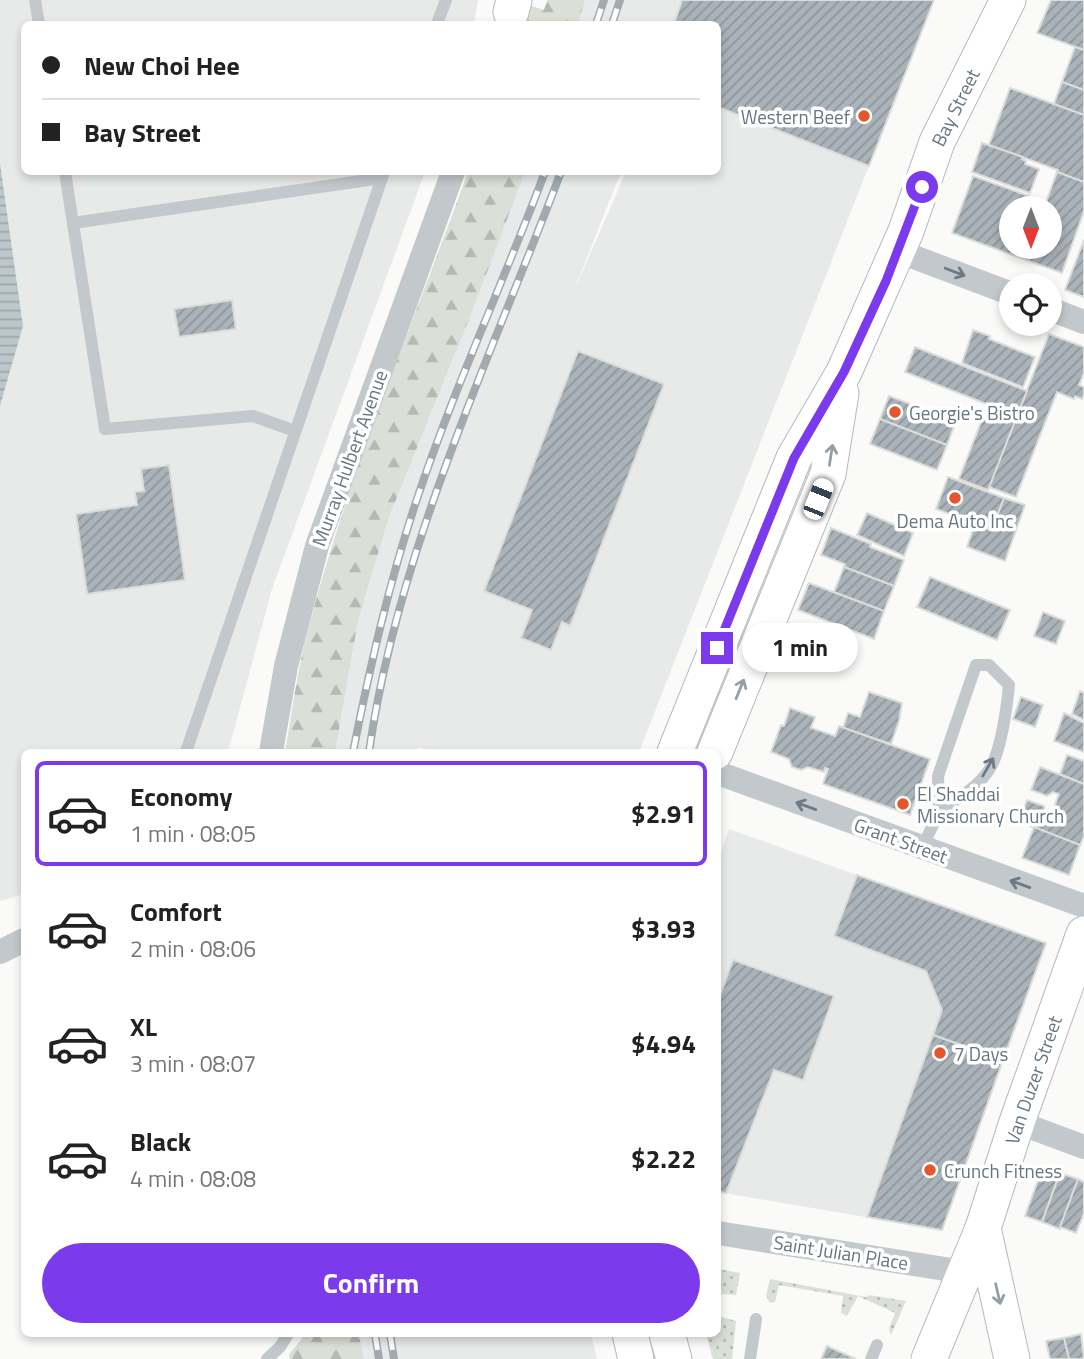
<!DOCTYPE html>
<meta charset="utf-8">
<style>
:root{--surface:#fff;--page:#f2f2f2;--text:#222;--muted:#767676;--line:#e0e0e0;--accent:#7c3aed}
body{margin:0;font-family:"Titillium Web",sans-serif;background:var(--page);color:var(--text);height:100vh;display:flex;flex-direction:column;font-size:26px;white-space:nowrap}
*{box-sizing:border-box;margin:0}
p{font-size:23px;color:var(--muted)}
.icon{flex:none;width:38px;height:38px;fill:none;stroke:currentColor;stroke-width:2;stroke-linecap:round;stroke-linejoin:round}
.map{position:relative;flex:1;overflow:hidden}
.panel{position:absolute;left:21px;top:749px;width:700px;height:588px;display:flex;flex-direction:column;background:var(--surface);border-radius:10px;box-shadow:0 4px 10px #0003}
.panel>*{flex:none}
.guide{position:absolute;left:21px;top:21px;width:700px;height:154px;border-radius:10px;box-shadow:0 4px 10px #0003;display:grid;align-content:center;height:154px;padding:0 21px;background:var(--surface)}
.needle{width:46px;rotate:180deg}
.tools{position:absolute;left:999px;top:196px;display:grid;gap:14px}
.tools a{display:grid;place-items:center;width:63px;height:63px;border-radius:50%;background:var(--surface);box-shadow:0 4px 10px #0003;font-size:35px}
.end{position:absolute;width:32px;height:32px;margin:-16px;border:9px solid #7c3aed;background:#fff;box-shadow:0 0 0 4px #fff}
.from{border-radius:50%}
.bubble{position:absolute;height:49px;border-radius:24px;background:var(--surface);box-shadow:0 4px 10px #0003;font-size:23px;font-weight:700;line-height:49px;text-align:center}
.car{position:absolute;width:21px;height:42px;margin:-21px -10px;border-radius:9px;box-shadow:0 0 5px 2px #0007;background:linear-gradient(#fff 24%,#345 0 40%,#fff 0 76%,#345 0 86%,#fff 0)}
.guide b{display:flex;align-items:center;gap:24px;height:66px;font-size:26px}
.guide b+b{border-top:2px solid var(--line)}
.guide i{width:18px;height:18px;background:var(--text)}
ul{padding:12px 0 0;list-style:none}
li{display:flex;align-items:center;gap:21px;height:105px;margin:0 14px 10px;padding:0 7px;border:4px solid transparent;border-radius:10px}
li div{flex:1}
li b{display:block;font-size:26px}
li em{font-style:normal;font-weight:700}
li.selected{border-color:var(--accent)}
li>.icon{width:63px;height:63px;stroke-width:1.5}
.action{display:flex;gap:14px;margin-top:auto;padding:14px 21px}
.action a{flex:1;height:80px;border-radius:42px;background:var(--accent);color:#fff;font-size:28px;font-weight:700;line-height:80px;text-align:center}
.map>svg:first-child{display:block}
.built{fill:#e8e9e9}
.forest{fill:url(#forest-firs)}
.garden{fill:url(#garden-dots)}
.water{fill:url(#water-rules)}
.building{fill:url(#building-hatch);stroke:#dcdcda;stroke-width:2;fill-rule:evenodd}
.lines{fill:none;stroke-linecap:round;stroke-linejoin:round}
.secondary-casing{stroke:#b3babf;stroke-width:37}
.lane{stroke:#c3c8cc;stroke-width:12}
.street{stroke:#c3c8cc;stroke-width:24}
.secondary{stroke:#fff;stroke-width:35}
.rail-casing{stroke:#a2aab0;stroke-width:8}
.rail{stroke:#fff;stroke-width:5;stroke-dasharray:16;stroke-linecap:butt}
.oneway{stroke:#6a7a87}
.oneway2{stroke:#939fa8}
.route{stroke:#7c3aed;stroke-width:9}
.poi-dot{fill:#e4572e;stroke:#fff;stroke-width:2.5}
.labels{text-anchor:middle;dominant-baseline:central;stroke-width:7;stroke-linejoin:round;paint-order:stroke}
.street-label{font-size:19px;fill:#657683;stroke:#fff}
.poi-label{font-size:19px;fill:#657683;stroke:#fff;text-anchor:start}
</style>
<div class="map">
<svg width="1084" height="1359" viewBox="0 0 1084 1359">
<defs>
<pattern id="forest-firs" width="22" height="20" patternUnits="userSpaceOnUse" patternTransform="scale(1.75)"><rect width="22" height="20" fill="#dadfd7"/><path d="M5 1l3.5 6h-7zM16 11l3.5 6h-7z" fill="#b4b9b4"/></pattern>
<pattern id="garden-dots" width="8" height="8" patternUnits="userSpaceOnUse" patternTransform="scale(1.75)"><rect width="8" height="8" fill="#dadfd7"/><path d="M2 2h.1M6 6h.1" fill="none" stroke="#b4b9b4" stroke-width="1.8" stroke-linecap="round"/></pattern>
<pattern id="water-rules" width="6" height="5" patternUnits="userSpaceOnUse" patternTransform="scale(1.75)"><rect width="6" height="5" fill="#bbc7cb"/><path d="M0 2.5h6" fill="none" stroke="#9ca6aa"/></pattern>
<pattern id="building-hatch" width="6" height="6" patternUnits="userSpaceOnUse" patternTransform="scale(1.75)"><rect width="6" height="6" fill="#aab3b9"/><path d="M-1 1l2-2M0 6l6-6M5 7l2-2" fill="none" stroke="#8e969c"/></pattern>
</defs>
<rect width="100%" height="100%" fill="#fafaf8"/>
<g class="built">
<path d="M0,0h478l-4,24h-450v148h401l-153,417 -44,163h-204v142l-24,7v-495l23,-80 -23,-163z"/>
<path d="M585,0h349l-295,752h-205l-16,-5 -1,5h-82l23,-131 31,-104 83,-205 53,-140h96l-51,128 56,-128h92v-148h-140z"/>
<path d="M729,829l317,114 -104,287 -224,-38v-332z"/>
<path d="M359,1334h232l6,25h-233z"/>
</g>
<g class="forest">
<path d="M547,0h38l-7,24h-56l7,-19 15,5z"/>
<path d="M468,172h57l-53,140 -83,205 -31,104 -23,131h-50c7,-39 12,-80 22,-119 41,-158 106,-309 161,-461z"/>
<path d="M303,1334h56l5,25h-74l-1,-5 12,-14z"/>
</g>
<g class="garden">
<path d="M718,1269l22,4 -4,22 -18,-1z"/>
<path d="M770,1279l96,18 3,-2 37,6 -15,34 -2,-6 6,-16 -37,-17 -11,20 -6,-3 2,-17 -64,-11 -4,17 -5,1 -4,-7z"/>
<path d="M718,1316l18,5 -4,38h-19l-7,-25h12z"/>
</g>
<path class="water" d="M0,163l23,163 -23,80z"/>
<g class="building">
<path d="M682,0h252l-65,166 -151,-59v-83h-44z"/>
<path d="M1051,0h33v50l-47,-17z"/>
<path d="M1075,47l9,3v40l-22,-8z"/>
<path d="M1062,82l22,8v25l-30,-11z"/>
<path d="M1010,88l74,27v67l-27,-10 1,-2 -69,-25z"/>
<path d="M982,143l41,14 -1,2 4,2 -1,3 14,5 -9,24 -58,-21z"/>
<path d="M1057,172l27,10v29l-22,62 -110,-40 21,-57 73,26zM1012,208h38v39h-38z"/>
<path d="M1084,240v57l-19,-7z"/>
<path d="M232,300l4,29 -57,8 -5,-28z"/>
<path d="M973,330l17,6 -1,3 46,18 -12,30 -61,-24z"/>
<path d="M1049,334l35,13v26l-5,12 5,2v8l-2,4 -7,-3 -1,3 -17,-7 -41,105 -27,-10z"/>
<path d="M915,347l112,44 -10,25 -112,-44z"/>
<path d="M578,351l86,33 -94,242 -8,-4 -11,28 -30,-12 11,-28 -48,-19z"/>
<path d="M889,396l67,25 -9,24 -67,-26z"/>
<path d="M988,404l29,12 -29,74 -29,-11z"/>
<path d="M880,419l67,26 -10,25 -67,-26z"/>
<path d="M169,465l16,115 -98,14 -11,-80 61,-9 -2,-13 9,-1 -3,-22z"/>
<path d="M948,477l56,21 -12,32 -56,-21z"/>
<path d="M1004,498l21,7 -20,56 -38,-14 8,-23 17,6z"/>
<path d="M867,513l46,20 -9,23 -47,-21z"/>
<path d="M831,528l40,16 -1,3 34,13 -10,26 -50,-19 1,-3 -24,-9z"/>
<path d="M844,567l50,19 -10,25 -50,-19z"/>
<path d="M930,577l80,33 -13,30 -80,-33z"/>
<path d="M809,583l75,28 -10,28 -76,-29z"/>
<path d="M1043,612l22,9 -9,23 -22,-8z"/>
<path d="M1080,691l4,2v27l-12,-6z"/>
<path d="M869,692l33,11 -3,18 -8,23 -48,-16 5,-15 12,4z"/>
<path d="M1021,697l22,8 -8,22 -22,-8z"/>
<path d="M790,708l25,9 -4,11 24,8 4,-10 91,33 -20,56 -87,-31 5,-15 -3,-1 -1,4 -16,-5 -7,3 -9,-3 -3,-8 -18,-7 10,-27 3,1z"/>
<path d="M1064,713l20,10v29l-30,-11z"/>
<path d="M1067,755l17,6v23l-24,-10z"/>
<path d="M1040,767l44,17v52l-4,9 -61,-23 8,-22 17,6 1,7 6,2 8,-21 -6,-2 -6,4 -16,-6z"/>
<path d="M1034,827l46,18 -11,30 -47,-17z"/>
<path d="M857,875l189,68 -43,117 -70,-25 9,-25 -16,-39 -92,-35z"/>
<path d="M733,960l101,36 -31,84 -29,-10 -48,123 -8,-1v-191z"/>
<path d="M933,1035l70,25 -61,170 -75,-13z"/>
<path d="M1043,1167l17,6 -18,49 -17,-6z"/>
<path d="M1060,1173l18,6 -18,50 -18,-7z"/>
<path d="M1078,1179l6,3v31l-8,20 -16,-6z"/>
<path d="M1081,1334l3,25h-15l-5,-21z"/>
<path d="M1064,1338l5,21h-19l-4,-18z"/>
<path d="M827,1346l29,13h-35z"/>
</g>
<g class="lines">
<defs>
<g id="secondary">
<path d="M511,12l3,-12"/>
<path id="s1" d="M675,752l119,-294 50,-86 62,-141 31,-89 71,-142"/>
<path d="M715,752l113,-278 13,-81"/>
<path d="M983,1228l29,131"/>
<path d="M630,1334l6,25"/>
<path d="M667,1334l7,25"/>
<path id="s2" d="M929,1359l54,-131 34,-106 67,-188"/>
</g>
</defs>
<use href="#secondary" class="secondary-casing"/>
<g class="lane">
<path d="M35,0l4,24"/>
<path d="M437,24l9,-24"/>
<path d="M65,172l40,257 148,-13 42,15"/>
<path d="M73,223l309,-45"/>
<path d="M186,752l198,-580"/>
<path d="M922,848l17,-36 -1,-36 38,-111h13l20,20c-2,21 -8,68 -20,85 -12,18 -33,30 -50,42"/>
<path d="M267,1359l13,-12 8,-13"/>
<path d="M750,1359l6,-40"/>
<path d="M871,1359l6,-14"/>
</g>
<g class="street">
<path d="M898,251l114,43"/>
<path d="M1050,309l34,13"/>
<path d="M271,752l15,-86 31,-120 136,-374"/>
<path d="M718,773l366,133"/>
<path d="M0,952l24,-12"/>
<path d="M1017,1122l67,25"/>
<path d="M718,1233l246,39"/>
</g>
<use href="#secondary" class="secondary"/>
<defs>
<g id="rail">
<path d="M596,24l8,-24"/>
<path d="M612,24l8,-24"/>
<path d="M353,752c17,-85 36,-170 64,-253 37,-111 87,-218 128,-327"/>
<path d="M369,752c29,-203 120,-390 192,-580"/>
<path d="M375,1334l4,25"/>
<path d="M390,1334l4,25"/>
</g>
</defs>
<use href="#rail" class="rail-casing"/>
<use href="#rail" class="rail"/>
</g>
<defs><path id="oneway-shaft" d="M-6 0H5M1.5-3L5.5 0L1.5 3" fill="none" stroke-width="1.6" stroke-linecap="round" stroke-linejoin="round" transform="scale(1.75)"/></defs>
<g class="oneway">
<use href="#oneway-shaft" transform="translate(955 272) rotate(21)"/>
<use href="#oneway-shaft" transform="translate(988 767) rotate(-60)"/>
<use href="#oneway-shaft" transform="translate(806 806) rotate(-160)"/>
<use href="#oneway-shaft" transform="translate(1020 884) rotate(-160)"/>
</g>
<g class="oneway2">
<use href="#oneway-shaft" transform="translate(831 455) rotate(-81)"/>
<use href="#oneway-shaft" transform="translate(740 689) rotate(-68)"/>
<use href="#oneway-shaft" transform="translate(998 1294) rotate(77)"/>
</g>
<g class="lines">
<path class="route" d="M717,648l77,-190 50,-86 42,-91 36,-94"/>
</g>
<g class="poi-dot">
<circle cx="864" cy="116" r="7"/>
<circle cx="895" cy="412" r="7"/>
<circle cx="955" cy="498" r="7"/>
<circle cx="903" cy="804" r="7"/>
<circle cx="940" cy="1053" r="7"/>
<circle cx="930" cy="1170" r="7"/>
</g>
<g class="labels">
<g class="street-label">
<text stroke="none"><textPath href="#s1" startOffset="704">Bay Street</textPath></text>
<text transform="translate(349 458) rotate(-70)">Murray Hulbert Avenue</text>
<text transform="translate(901 840) rotate(20)">Grant Street</text>
<text stroke="none"><textPath href="#s2" startOffset="298">Van Duzer Street</textPath></text>
<text transform="translate(841 1252) rotate(9)">Saint Julian Place</text>
</g>
<g class="poi-label">
<text x="850" y="116" text-anchor="end">Western Beef</text>
<text x="909" y="412">Georgie's Bistro</text>
<text x="955" y="520" text-anchor="middle">Dema Auto Inc</text>
<text x="917" y="793">El Shaddai<tspan x="917" dy="22">Missionary Church</tspan></text>
<text x="954" y="1053">7 Days</text>
<text x="944" y="1170">Crunch Fitness</text>
</g>
</g>
</svg>
<div class="tools">
<a><svg class="needle" viewBox="-14 -14 28 28"><path d="M0-13l5 13h-10z" fill="#e53935"/><path d="M0 13l5-13h-10z" fill="#767676"/></svg></a>
<a><svg class="icon" aria-label="locate" viewBox="0 0 24 24"><circle cx="12" cy="12" r="6"/><path d="M12 2v4M12 18v4M2 12h4M18 12h4"/></svg></a>
</div>
<i class="end from" style="left:922px;top:187px"></i>
<i class="end" style="left:717px;top:648px"></i>
<div class="bubble" style="left:742px;top:623px;width:116px">1 min</div>
<i class="car" style="left:818px;top:499px;rotate:22deg"></i>
<div class="guide">
<b><i class="from"></i>New Choi Hee</b>
<b><i></i>Bay Street</b>
</div>
<section class="panel">
<ul>
<li class="selected"><svg class="icon" aria-label="car" viewBox="0 0 24 24"><path d="M5 17H2v-5l4-1 3-4h7l3 4 3 1v5h-3M9 17h6M6 11h13"/><circle cx="7" cy="17" r="2"/><circle cx="17" cy="17" r="2"/></svg><div><b>Economy</b><p>1 min · 08:05</p></div><em>$2.91</em></li>
<li><svg class="icon" aria-label="car" viewBox="0 0 24 24"><path d="M5 17H2v-5l4-1 3-4h7l3 4 3 1v5h-3M9 17h6M6 11h13"/><circle cx="7" cy="17" r="2"/><circle cx="17" cy="17" r="2"/></svg><div><b>Comfort</b><p>2 min · 08:06</p></div><em>$3.93</em></li>
<li><svg class="icon" aria-label="car" viewBox="0 0 24 24"><path d="M5 17H2v-5l4-1 3-4h7l3 4 3 1v5h-3M9 17h6M6 11h13"/><circle cx="7" cy="17" r="2"/><circle cx="17" cy="17" r="2"/></svg><div><b>XL</b><p>3 min · 08:07</p></div><em>$4.94</em></li>
<li><svg class="icon" aria-label="car" viewBox="0 0 24 24"><path d="M5 17H2v-5l4-1 3-4h7l3 4 3 1v5h-3M9 17h6M6 11h13"/><circle cx="7" cy="17" r="2"/><circle cx="17" cy="17" r="2"/></svg><div><b>Black</b><p>4 min · 08:08</p></div><em>$2.22</em></li>
</ul>
<div class="action"><a>Confirm</a></div>
</section>
</div>
